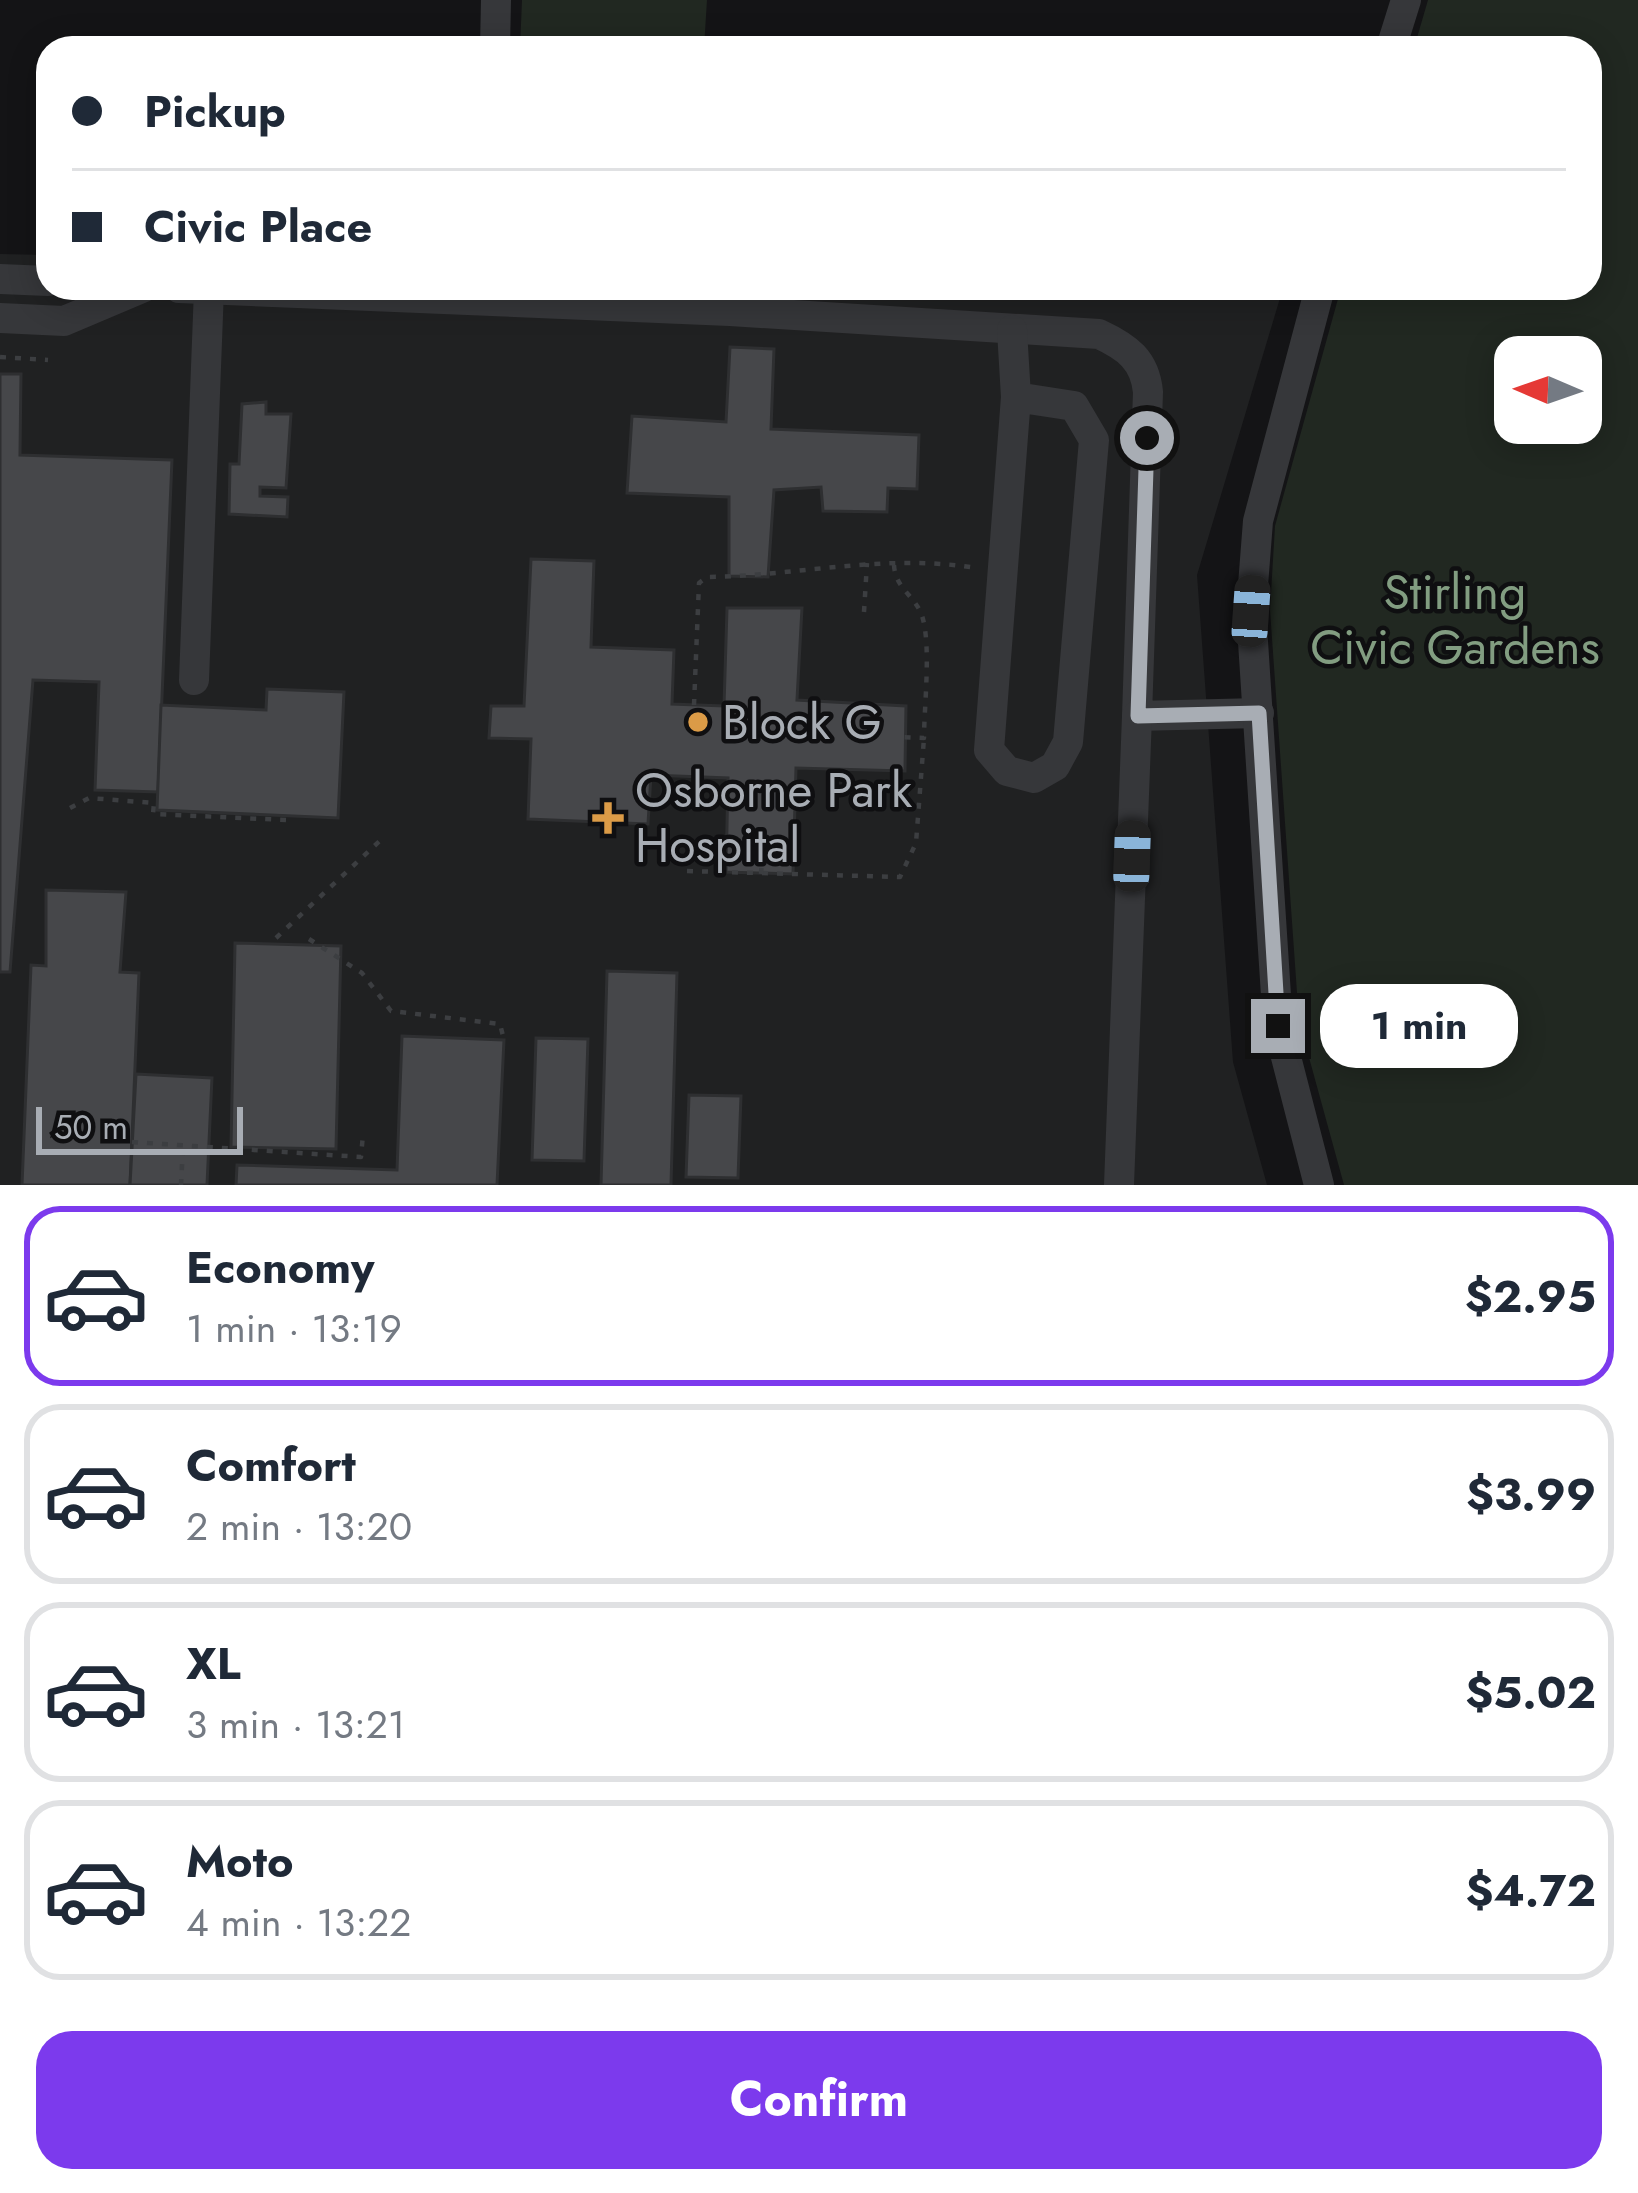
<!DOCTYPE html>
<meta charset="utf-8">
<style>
:root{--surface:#fff;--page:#f6f6f7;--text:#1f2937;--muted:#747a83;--line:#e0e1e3;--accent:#7c3aed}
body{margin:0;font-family:Jost,sans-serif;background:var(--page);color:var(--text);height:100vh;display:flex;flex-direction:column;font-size:45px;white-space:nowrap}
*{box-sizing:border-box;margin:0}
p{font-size:39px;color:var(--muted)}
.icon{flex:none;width:66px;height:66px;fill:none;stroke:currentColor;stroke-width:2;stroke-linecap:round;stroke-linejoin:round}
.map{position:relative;height:1185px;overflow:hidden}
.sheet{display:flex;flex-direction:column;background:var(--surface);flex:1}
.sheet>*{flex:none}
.hud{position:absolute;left:36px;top:36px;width:1566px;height:264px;border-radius:36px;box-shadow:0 6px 30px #0003;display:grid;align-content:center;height:264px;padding:0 36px;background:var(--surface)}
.needle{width:78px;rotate:272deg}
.fabs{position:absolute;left:1494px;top:336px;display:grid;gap:24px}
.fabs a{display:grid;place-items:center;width:108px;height:108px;border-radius:24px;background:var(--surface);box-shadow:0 6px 30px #0003;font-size:60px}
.scale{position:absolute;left:36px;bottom:30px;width:207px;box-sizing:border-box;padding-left:12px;border:6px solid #a8adb4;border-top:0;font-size:33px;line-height:42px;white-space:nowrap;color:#a8adb4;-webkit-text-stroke:9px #0f0f11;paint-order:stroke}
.end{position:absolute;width:54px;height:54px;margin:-27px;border:15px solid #a8adb4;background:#111;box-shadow:0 0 0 6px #111}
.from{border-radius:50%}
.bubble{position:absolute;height:84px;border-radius:36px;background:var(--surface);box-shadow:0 6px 30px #0003;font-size:39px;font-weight:700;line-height:84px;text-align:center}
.car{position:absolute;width:36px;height:72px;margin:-36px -18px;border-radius:15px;box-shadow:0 0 9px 3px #0007;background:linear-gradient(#222 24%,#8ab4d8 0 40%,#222 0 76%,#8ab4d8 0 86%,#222 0)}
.hud b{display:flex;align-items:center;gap:42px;height:114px;font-size:45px}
.hud b+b{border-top:3px solid var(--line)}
.hud i{width:30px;height:30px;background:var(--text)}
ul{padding:21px 0 0;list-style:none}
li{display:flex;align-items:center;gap:36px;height:180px;margin:0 24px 18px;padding:0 12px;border:6px solid var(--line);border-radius:36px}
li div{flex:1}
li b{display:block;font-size:45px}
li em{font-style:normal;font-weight:700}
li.current{border-color:var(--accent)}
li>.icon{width:108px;height:108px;stroke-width:1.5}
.button{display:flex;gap:24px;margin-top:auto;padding:24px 36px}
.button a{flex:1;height:138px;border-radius:36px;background:var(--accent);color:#fff;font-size:48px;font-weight:700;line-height:138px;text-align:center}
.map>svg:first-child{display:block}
.built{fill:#202122}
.green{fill:#212821;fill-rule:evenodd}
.building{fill:#46474a;stroke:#2e2f31;stroke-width:3}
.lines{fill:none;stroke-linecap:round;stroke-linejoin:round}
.path{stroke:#3c3e41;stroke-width:4.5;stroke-dasharray:6 9;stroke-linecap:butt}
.minor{stroke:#36373a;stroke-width:30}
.route{stroke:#a8adb4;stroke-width:15}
.poi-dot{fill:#db9b47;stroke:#0f0f11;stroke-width:4.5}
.labels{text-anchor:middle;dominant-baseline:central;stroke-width:9;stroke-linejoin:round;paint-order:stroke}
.park-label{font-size:48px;fill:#829d81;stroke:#0f0f11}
.poi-label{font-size:48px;fill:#a8adb4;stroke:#0f0f11;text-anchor:start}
</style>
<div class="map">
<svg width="1638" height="1185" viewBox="0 0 1638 1185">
<rect width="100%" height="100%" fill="#141416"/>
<path class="built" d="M0,254l48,1v33h1235l-86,287 36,487 34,123h-1267z"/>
<g class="green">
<path d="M522,0h185l-3,48h-184z"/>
<path d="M1428,0h210v1185h-294l-45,-164 -29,-411 5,-84 66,-238h249v-240h-176zM1515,357h66v66h-66z"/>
</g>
<g class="building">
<path d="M730,347l44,2 -3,80 148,6 -2,54 -29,-1 -1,24 -64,-1 -2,-24 -47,3 -6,87 -39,-1v-79l-102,-4 5,-77 94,6z"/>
<path d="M0,374h21l-1,81 152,5 -14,332 -63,-2 4,-108 -66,-2 -23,292h-10z"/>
<path d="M266,402v12h25l-5,74 -26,-1v9l28,1 -1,20 -58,-3 1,-50h9l3,-60z"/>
<path d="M531,559l63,2 -3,86 83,3 -2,54 52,2 3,-98h75l-5,92 109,6 -1,65 -109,-3 -3,106 -67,-2 2,-94 -77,-3 -3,49 -120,-5 3,-80 -42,-1 2,-32h33z"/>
<path d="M267,689l77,3 -6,126 -181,-8 4,-105 105,5z"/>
<path d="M46,890l80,2 -6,80 19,1 -9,212h-108l9,-220 15,1z"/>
<path d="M235,943l106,3 -5,203 -105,-2z"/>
<path d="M607,971l70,2 -6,212h-70z"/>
<path d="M402,1036l102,4 -7,145h-261l1,-20 160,5z"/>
<path d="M536,1038l52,1 -4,122 -52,-1z"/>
<path d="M136,1074l76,4 -5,107h-77z"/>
<path d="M689,1095l52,1 -3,82 -52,-1z"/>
</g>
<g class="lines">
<g class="path">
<path d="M0,357l48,3"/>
<path d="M894,565c1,22 19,30 27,48 11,28 3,93 3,125l-26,-1"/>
<path d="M864,612l3,-49"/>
<path d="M694,705l5,-122 8,-6c90,-1 178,-24 269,-9"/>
<path d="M70,808l19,-10 65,5 -1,11 133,6"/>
<path d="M687,871l213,6 16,-34 8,-105"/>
<path d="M761,874l1,-13"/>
<path d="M276,938l109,-102"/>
<path d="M309,939l53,34 29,38 109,13 4,16"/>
<path d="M132,1142l229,15 2,-23"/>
<path d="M181,1185l2,-40"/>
</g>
<g class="minor">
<path d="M495,48l1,-48"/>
<path d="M1391,48l15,-48"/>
<path d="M0,279l48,2"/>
<path d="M179,288l551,23 369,23c28,13 46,26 49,58l-11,324 122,-3"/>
<path d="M0,318l64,3 78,-33"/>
<path d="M1012,330l4,67 -27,353 18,21 27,7 21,-12 13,-24 26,-302 -20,-34 -58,-9"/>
<path d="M194,680l15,-391"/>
<path d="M1119,1185l18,-469"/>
<path d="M1319,1185l-41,-159 -27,-415 7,-90 62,-233"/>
</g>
</g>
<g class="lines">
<path class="route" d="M1147,438l-9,278 121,-3 19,313"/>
</g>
<g class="poi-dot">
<circle cx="698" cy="722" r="12"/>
<path d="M602 800h12v12h12v12h-12v12h-12v-12h-12v-12h12z"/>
</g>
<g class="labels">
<g class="park-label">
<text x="1455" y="592">Stirling<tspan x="1455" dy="55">Civic Gardens</tspan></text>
</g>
<g class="poi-label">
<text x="722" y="722">Block G</text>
<text x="635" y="790">Osborne Park<tspan x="635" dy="55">Hospital</tspan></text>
</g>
</g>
</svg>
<div class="fabs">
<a><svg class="needle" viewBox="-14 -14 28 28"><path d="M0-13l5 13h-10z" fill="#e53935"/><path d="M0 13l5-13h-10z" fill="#747a83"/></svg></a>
</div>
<div class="scale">50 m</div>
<i class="end from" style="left:1147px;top:438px"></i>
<i class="end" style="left:1278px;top:1026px"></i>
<div class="bubble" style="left:1320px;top:984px;width:198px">1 min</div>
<i class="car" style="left:1251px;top:611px;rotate:4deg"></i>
<i class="car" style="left:1132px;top:856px;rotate:2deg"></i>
<div class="hud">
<b><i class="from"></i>Pickup</b>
<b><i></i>Civic Place</b>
</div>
</div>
<section class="sheet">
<ul>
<li class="current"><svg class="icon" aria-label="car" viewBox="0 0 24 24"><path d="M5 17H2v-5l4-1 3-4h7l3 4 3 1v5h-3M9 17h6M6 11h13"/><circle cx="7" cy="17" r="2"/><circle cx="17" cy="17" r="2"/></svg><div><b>Economy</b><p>1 min · 13:19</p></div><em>$2.95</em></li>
<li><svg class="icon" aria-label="car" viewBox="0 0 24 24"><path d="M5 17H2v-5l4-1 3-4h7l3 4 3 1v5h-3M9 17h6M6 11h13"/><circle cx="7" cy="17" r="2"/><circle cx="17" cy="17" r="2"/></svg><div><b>Comfort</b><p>2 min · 13:20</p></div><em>$3.99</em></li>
<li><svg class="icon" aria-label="car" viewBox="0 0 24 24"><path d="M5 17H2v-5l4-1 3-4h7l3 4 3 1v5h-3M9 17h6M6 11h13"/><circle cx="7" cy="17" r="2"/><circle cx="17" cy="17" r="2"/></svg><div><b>XL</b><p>3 min · 13:21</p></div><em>$5.02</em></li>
<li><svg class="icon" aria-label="car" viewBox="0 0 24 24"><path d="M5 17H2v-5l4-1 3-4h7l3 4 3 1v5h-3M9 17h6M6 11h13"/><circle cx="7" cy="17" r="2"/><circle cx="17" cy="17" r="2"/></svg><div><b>Moto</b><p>4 min · 13:22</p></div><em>$4.72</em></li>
</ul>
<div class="button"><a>Confirm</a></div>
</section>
